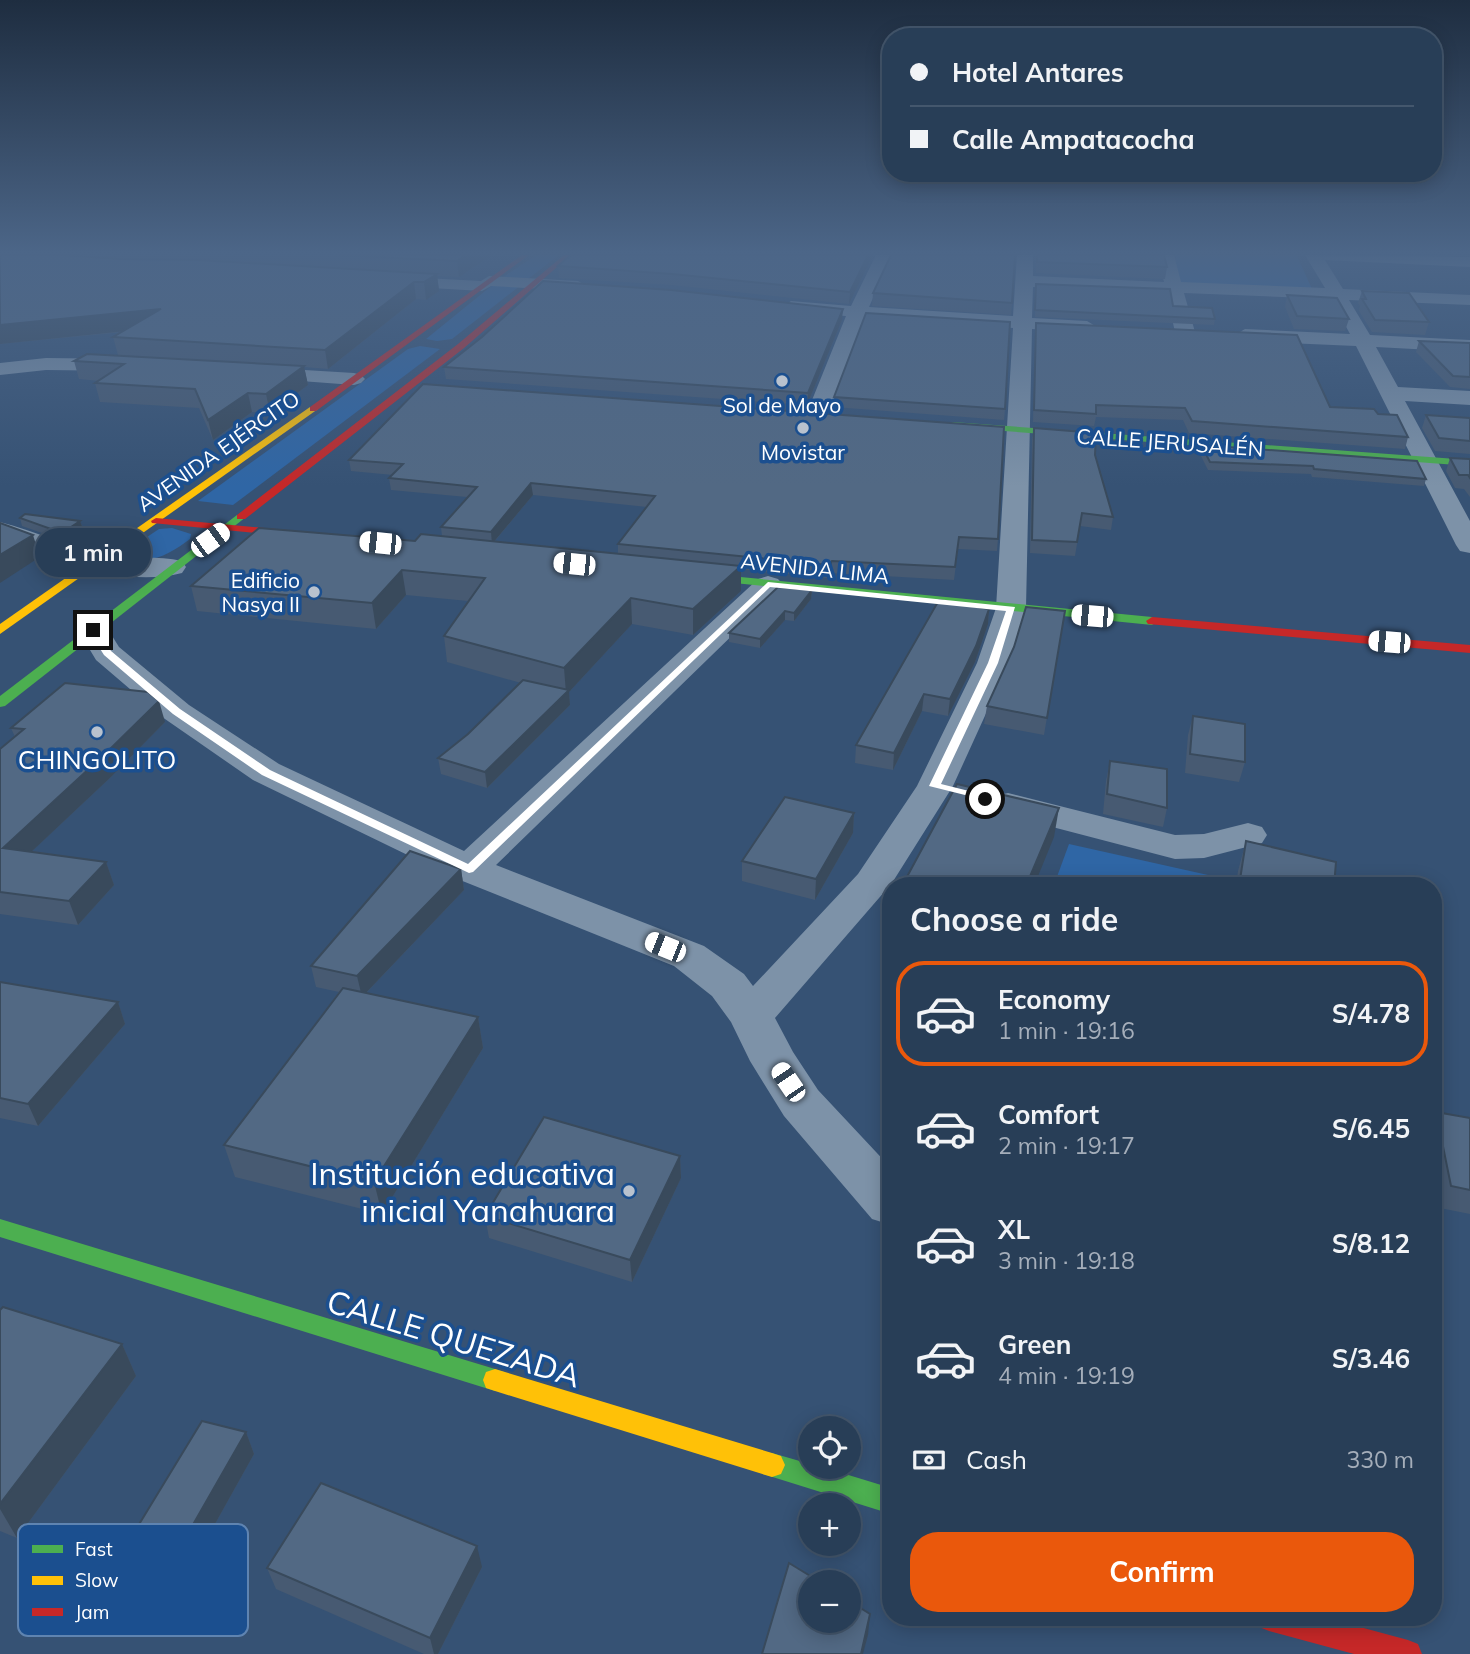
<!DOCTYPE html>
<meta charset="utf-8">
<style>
:root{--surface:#283e57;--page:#30455d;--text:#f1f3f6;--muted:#a5aeba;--line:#44576d;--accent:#ea580c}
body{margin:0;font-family:Mulish,sans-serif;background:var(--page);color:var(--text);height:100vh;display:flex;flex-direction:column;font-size:26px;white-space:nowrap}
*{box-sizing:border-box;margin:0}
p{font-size:23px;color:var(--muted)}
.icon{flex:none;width:38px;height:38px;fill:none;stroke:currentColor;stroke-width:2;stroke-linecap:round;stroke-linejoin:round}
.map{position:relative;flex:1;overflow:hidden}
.side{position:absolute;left:882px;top:877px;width:560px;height:749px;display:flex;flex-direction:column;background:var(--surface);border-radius:28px;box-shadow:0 4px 18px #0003,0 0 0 2px var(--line)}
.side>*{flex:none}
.banner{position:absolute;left:882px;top:28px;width:560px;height:154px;border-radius:28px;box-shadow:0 4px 18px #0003,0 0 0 2px var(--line);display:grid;align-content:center;height:154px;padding:0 28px;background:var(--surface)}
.fabs{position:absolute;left:798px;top:1416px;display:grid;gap:14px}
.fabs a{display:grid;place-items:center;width:63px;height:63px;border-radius:50%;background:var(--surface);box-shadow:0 4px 18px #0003,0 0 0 2px var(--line);font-size:35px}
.end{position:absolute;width:32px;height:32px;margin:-16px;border:9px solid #fff;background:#111;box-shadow:0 0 0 4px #111}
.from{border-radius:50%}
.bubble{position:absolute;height:49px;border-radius:24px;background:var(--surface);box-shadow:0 4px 18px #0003,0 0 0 2px var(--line);font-size:23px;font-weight:700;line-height:49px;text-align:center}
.car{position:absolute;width:21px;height:42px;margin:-21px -10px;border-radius:9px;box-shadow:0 0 5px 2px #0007;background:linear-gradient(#fff 24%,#345 0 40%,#fff 0 76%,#345 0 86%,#fff 0)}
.banner b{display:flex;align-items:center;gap:24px;height:66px;font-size:26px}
.banner b+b{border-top:2px solid var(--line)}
.banner i{width:18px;height:18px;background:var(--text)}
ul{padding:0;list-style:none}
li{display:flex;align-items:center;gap:21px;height:105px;margin:0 14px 10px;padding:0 14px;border:4px solid transparent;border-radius:28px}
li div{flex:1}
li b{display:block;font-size:26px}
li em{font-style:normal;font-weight:700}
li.selected{border-color:var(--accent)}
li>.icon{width:63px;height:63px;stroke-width:1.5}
h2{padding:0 28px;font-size:32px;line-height:84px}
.pay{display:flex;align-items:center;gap:18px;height:77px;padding:0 28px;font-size:26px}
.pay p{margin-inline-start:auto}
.primary-button{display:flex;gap:14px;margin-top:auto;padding:14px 28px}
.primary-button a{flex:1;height:80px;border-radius:28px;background:var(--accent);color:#fff;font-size:28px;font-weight:700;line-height:80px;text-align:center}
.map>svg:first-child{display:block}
.green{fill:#2f66a5}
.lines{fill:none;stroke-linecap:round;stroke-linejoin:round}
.street{fill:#7d92a8;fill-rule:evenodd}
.fast{fill:#4caf50;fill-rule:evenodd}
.slow{fill:#ffc107;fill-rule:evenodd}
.jam{fill:#c62828;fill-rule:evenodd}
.wall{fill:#475a72;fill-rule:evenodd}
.shaded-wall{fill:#394a5c}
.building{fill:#526984;stroke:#394a5c;stroke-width:2}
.route{fill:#fff}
.poi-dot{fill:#b9c2ce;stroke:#1b4f8f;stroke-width:2.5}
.labels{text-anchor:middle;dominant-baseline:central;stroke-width:7;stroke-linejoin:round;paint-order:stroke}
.far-poi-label{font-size:21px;fill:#fff;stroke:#1b4f8f}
.far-street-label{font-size:21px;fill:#fff;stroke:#1b4f8f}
.poi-label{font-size:26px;fill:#fff;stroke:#1b4f8f}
.near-poi-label{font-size:32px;fill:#fff;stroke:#1b4f8f;text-anchor:end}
.near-street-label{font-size:32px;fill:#fff;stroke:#1b4f8f}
.key{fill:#1b4f8f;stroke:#5f84b1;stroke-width:2}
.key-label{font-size:19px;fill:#fff}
</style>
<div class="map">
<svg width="1470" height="1654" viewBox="0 0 1470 1654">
<rect width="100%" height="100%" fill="#365274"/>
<g class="green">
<path d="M536,255h23l-31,24 -25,-2z"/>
<path d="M1176,255l121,1 15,33 -137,-7z"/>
<path d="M495,283l26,2 -69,54 -15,2 -11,-2z"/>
<path d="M420,346l20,3 -207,156 -35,-4 210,-152z"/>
<path d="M172,528l19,6 -1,5c-19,14 -40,28 -63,15l-1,-3 33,-22z"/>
<path d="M1069,844l139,31 -2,10h-152z"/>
</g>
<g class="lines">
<g class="street">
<path d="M876,255h16l-23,52 144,9 4,-61h16v21l131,6 -6,-27h16l7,27 144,6 -20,-33 165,2v10l-145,-7 18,29 127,6v10l-121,-5 21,35 100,5v12l-94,-5 22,40 72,4v14l-65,-4 65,120v32l-10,-2 -4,-6 -100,-199 -111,-5 -10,-6 10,-6 105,5 -19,-35 -147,-6 11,39 -10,6 -10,-6 -9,-40 -133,-5 -1,31 55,3 10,6 -10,6 -55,-4 -6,279 -17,55 -56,123 -61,97 -117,135 18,34 25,38 73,78v57l-19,-6 -88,-103 -34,-55 -19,-39 -19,-26 -38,-30 -219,-88 -202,-98 -88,-61 -69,-59 -18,-30 4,-7 11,-2 11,2 15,24 70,58 90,59 185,87 294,-272 10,-3 10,3 5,6 -5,6 -282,274 208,81 40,28 9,12 105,-112 59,-88 60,-123 19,-55 17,-280 -148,-10 -37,97 -3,5h-16l-3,-5 40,-99 -55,-3 -9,-6 9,-6 60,5z"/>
<path d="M386,276l95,5 8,-5 89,5 9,5 -9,5 -87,-5 -9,5 -102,-6 -3,-4 3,-4z"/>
<path d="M46,358l82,1 7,2 3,4 -3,4 -7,2 -82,-1 -46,5v-12z"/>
<path d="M255,367l99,6 7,2 4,4 -4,4 -7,2 -106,-8 -3,-4 3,-4z"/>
<path d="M0,522c36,9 69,26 105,33 26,5 53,0 77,6l4,6 -4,6c-60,15 -126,-13 -182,-34z"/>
<path d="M1008,793l167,42 29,-1 44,-11 14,4 5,8 -5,8 -58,15 -29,1 -180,-47 -6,-8 6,-8z"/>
</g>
<g class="fast">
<path d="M953,422l517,38v6l-520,-39v-4z"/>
<path d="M237,515l9,2 -241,189 -5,1v-11z"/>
<path d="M688,572l464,45 6,4 -6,4 -468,-47v-4z"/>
<path d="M0,1219l495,150 9,3 3,8 -3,8 -9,3 -495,-154z"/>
<path d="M772,1453l38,11v2h9l72,22v26l-128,-40 -4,-9 4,-9z"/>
</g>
<g class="slow">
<path d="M310,407l8,2 -318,225v-10z"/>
<path d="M495,1369l277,84 9,3 4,9 -4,9 -9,3 -277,-86 -9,-3 -3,-8 3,-8z"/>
</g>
<g class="jam">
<path d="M522,255h7l-213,156h-6v-4z"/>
<path d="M564,255h7l-107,93 -219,171h-8v-4l221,-171z"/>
<path d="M156,518l152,14 6,3 -6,3 -156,-15 -1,-2z"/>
<path d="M1152,617l318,28v8l-322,-29 -2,-3z"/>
<path d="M1255,1617h68l85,23 10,4 4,10h-68l-85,-23 -10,-4z"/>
</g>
</g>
<g class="wall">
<path d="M0,255h492l-33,22 -22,-1 2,15 -13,9 -10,-1 -88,70 -24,-2 4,18 -38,28 -18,-1 -39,28 -14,-32 -99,-6 -5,-19 4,-2 -20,-2 -5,-18 44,-6 -5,-18 10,-5 -123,12z"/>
<path d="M873,255l-24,49 -177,-19 -113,-7 -1,-12z"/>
<path d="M1035,255h129l3,12 -2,12 -129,-6z"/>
<path d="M1036,284l137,22 42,13 -1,6 -179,-8z"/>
<path d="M1362,291l67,31 -4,13 -53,-3 -13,-21 1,-5 -2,-3z"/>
<path d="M873,293l139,10 -1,12 -139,-9z"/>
<path d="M1287,295l62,24 -4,12 -51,-2 -9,-22z"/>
<path d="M842,320l-35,85 -361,-26 -2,-12z"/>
<path d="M1036,323l294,84 48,7 30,23 -3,12 -216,-16 -6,-13 -87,-3 -2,9 -61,-4 2,-89z"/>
<path d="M1419,341l51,2v46l-20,-2 -34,-35z"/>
<path d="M423,384l575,155 -1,12 -39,-2 -4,31 -123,-7 -3,5 -87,-9v22l-48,44 -61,-11 -63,68 1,13 -83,83 -46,-14 -3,-16 30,-24 53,-51 -74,-21 -3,-26 24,-35 -62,-6 -30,34 -179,-18 -6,-25 251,-50 -1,-9 26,-30 -76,-7 -2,-12 4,-3 -42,-4 -2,-11zM533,495l114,12 -29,37v10l-124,-12z"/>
<path d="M834,397l171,12 -1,11 -170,-13z"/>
<path d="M1426,415l44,3v36l-35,-3 -13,-23z"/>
<path d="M1034,428l61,27 18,62 -2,13 -31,-4 -5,30 -45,-3 2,-113z"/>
<path d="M1201,445l225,34 -2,7 -112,-9 -1,-3 -103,-4 -9,-18z"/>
<path d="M1450,458l20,1v38l-6,-8 -9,-1 -9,-17z"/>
<path d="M20,518l60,3 3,8 -18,12 -43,-15z"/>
<path d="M812,590l-1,9 -17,22 -9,-1 -25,28 -31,-6v-9z"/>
<path d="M989,609l-1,15 -13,38 -27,54 -26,-5 -29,59 -38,-7 1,-18z"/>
<path d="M1065,611l-21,124 -60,-11 3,-18z"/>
<path d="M1193,716l52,46 -6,20 -54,-9 3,-38z"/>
<path d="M165,722l-53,54 -80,75 74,11 8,23 -36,40 -78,-11v-165l15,-12 -4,-9z"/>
<path d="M1110,761l57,47 -4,19 -60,-13 3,-33z"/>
<path d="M854,813l-1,20 -38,67 -73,-19v-20z"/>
<path d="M1246,841l88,45h-98l2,-15z"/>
<path d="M461,869l3,21 -98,103 112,24 5,31 -101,166 -147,-37 -11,-32 115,-153 -23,-5 -5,-21z"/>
<path d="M0,982l118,20 7,22 -87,102 -38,-8z"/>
<path d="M1436,1112l34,6v96l-30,-6 -7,-37v-53z"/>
<path d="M680,1156l1,22 -49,104 -143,-44 -4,-22z"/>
<path d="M0,1310l122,34 14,32 -119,162 -17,-7z"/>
<path d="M246,1432l8,22 -96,172 -47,-15 -12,-21z"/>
<path d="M482,1567l-44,87h-14l-148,-65 -9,-21z"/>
</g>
<g class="shaded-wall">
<path d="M466,255h26l-33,22 -2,-16z"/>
<path d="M868,255h5l-24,49 1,-12z"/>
<path d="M437,274l2,17 -13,9 -2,-18z"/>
<path d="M414,282l2,17 -88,70 -3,-19z"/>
<path d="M161,309l4,18 -165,17v-19z"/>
<path d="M843,309l-1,11 -35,85 1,-12z"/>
<path d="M304,366l4,19 -38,28 -4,-19z"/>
<path d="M248,393l4,19 -39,28 -5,-20z"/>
<path d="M531,483l2,12 -41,49 -1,-12z"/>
<path d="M80,521l3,8 -18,12 -3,-8z"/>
<path d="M33,535l7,22 -40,26v-28z"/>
<path d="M832,561l-1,12 -3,5v-13z"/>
<path d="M741,566v25l-48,44v-26z"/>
<path d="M402,570l4,25 -30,34 -4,-26z"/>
<path d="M812,590l-1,9 -17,22v-8z"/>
<path d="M631,598l1,26 -63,68 1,13 -83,83 -2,-16 81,-79 -2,-25z"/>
<path d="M989,609l-1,15 -13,38 -27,54 2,-17z"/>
<path d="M785,611v9l-25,28v-9z"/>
<path d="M924,694l-2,17 -29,59 1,-17z"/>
<path d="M159,701l6,21 -53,54 -100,94 -9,-22z"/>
<path d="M1059,808l-5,29 -20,49h-8z"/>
<path d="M854,813l-1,20 -38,67 1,-21z"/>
<path d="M106,862l8,23 -36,40 -9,-24z"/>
<path d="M461,869l3,21 -102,107 -5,-21z"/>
<path d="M118,1002l7,22 -87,102 -10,-22z"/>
<path d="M478,1017l5,31 -101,166 -8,-32z"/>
<path d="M680,1156l1,22 -49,104 -2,-22z"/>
<path d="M122,1344l14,32 -119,162 -17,-29v-5z"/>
<path d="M246,1432l8,22 -96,172 -11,-21z"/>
<path d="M477,1546l5,21 -44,87h-4l-4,-16z"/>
<path d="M870,1614l-2,21 -5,19h-2z"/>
</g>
<g class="building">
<path d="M0,255h66l52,4 80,1 239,14 -13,8h-10l-89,68 -212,-13 48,-28 -161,16z"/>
<path d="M338,255h128l-9,6z"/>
<path d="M571,255h297l-18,37 -178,-18 -114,-8z"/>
<path d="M891,255h124l-3,48 -139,-10z"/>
<path d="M1037,255h127l3,12 -130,-5z"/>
<path d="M543,281l128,9 172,19 -35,84 -364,-26 38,-30z"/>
<path d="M1036,284l134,5 3,17 39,2 3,11 -180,-9z"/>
<path d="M1362,291l47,2 20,29 -54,-2 -13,-21h4z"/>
<path d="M1287,295l50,3 12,21 -52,-3z"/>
<path d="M866,313l144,9 -5,87 -171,-12z"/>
<path d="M1036,323l261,12 33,72 44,2 4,5 19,1 11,22 -216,-16 -7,-13 -89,-3v9l-62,-4z"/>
<path d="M1419,341l51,2v34l-17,-1z"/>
<path d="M87,354l217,12 -38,28 -18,-1 -40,27 -13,-31 -100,-6 29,-19 -50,-3z"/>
<path d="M423,384l581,43 -6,112 -39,-2 -4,30 -123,-6 -4,4 -210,-21 37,-48 -124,-13 -40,49 -50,-5 36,-40 -88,-9 14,-14 -54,-4z"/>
<path d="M1426,415l44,3v23l-31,-3z"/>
<path d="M1034,428l62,5 -1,22 18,62 -31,-4 -5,29 -45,-2z"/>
<path d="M1201,445l216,16 9,18 -112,-10 -1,-3 -103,-4z"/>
<path d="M1450,458l20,1v19l-2,-3h-9z"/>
<path d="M25,514l55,7 -18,12 -42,-15z"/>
<path d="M0,523l33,12 -33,20z"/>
<path d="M259,528l156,13 6,-7 320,32 -48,43 -62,-11 -67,70 -120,-32 41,-58 -83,-8 -30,33 -181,-17z"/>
<path d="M778,587l34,3 -18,23 -9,-2 -25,28 -31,-6z"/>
<path d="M939,600l50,9 -13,37 -26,53 -26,-5 -30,59 -38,-8z"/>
<path d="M1026,607l39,4 -18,107 -60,-12 27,-59z"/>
<path d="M523,680l46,10 -84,82 -47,-14 30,-24z"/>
<path d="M65,683l83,9 11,9 -54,53 -102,94 103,14 -37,39 -69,-9v-143l24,-20 -13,-1z"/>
<path d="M1193,716l52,8v38l-55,-8z"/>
<path d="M1110,761l57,8v39l-60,-14z"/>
<path d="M957,784l102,24 -33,78h-124z"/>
<path d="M785,797l69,16 -38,66 -74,-18z"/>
<path d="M1246,841l90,21 -2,24h-95z"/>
<path d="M410,851l51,18 -104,107 -46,-10z"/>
<path d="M0,982l118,20 -90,102 -28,-6z"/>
<path d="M343,988l135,29 -104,165 -150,-37z"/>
<path d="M1436,1112l34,6v72l-19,-4z"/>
<path d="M544,1117l136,39 -50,104 -145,-44z"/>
<path d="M3,1307l119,37 -122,160v-194z"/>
<path d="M202,1421l44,11 -99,173 -48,-15z"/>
<path d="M321,1483l156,63 -47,92 -163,-70z"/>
<path d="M789,1563l31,19h-10v38h39v-19l21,13 -9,40h-99z"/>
</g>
<linearGradient id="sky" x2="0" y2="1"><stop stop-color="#1e2d40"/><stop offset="0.52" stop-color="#4c6688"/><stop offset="1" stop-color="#4c6688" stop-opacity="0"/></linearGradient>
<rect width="1470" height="486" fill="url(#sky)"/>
<path class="route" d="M768,582l247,25 -17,56 -57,121 48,12v5l-60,-15 59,-123 18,-52 -236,-24 -297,285 -4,1 -207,-98 -89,-61 -69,-59 -16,-25 8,-2 15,23 69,58 90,61 198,94z"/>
<g class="poi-dot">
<circle cx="782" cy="381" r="7"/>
<circle cx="803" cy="428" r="7"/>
<circle cx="314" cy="592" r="7"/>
<circle cx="97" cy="732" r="7"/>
<circle cx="629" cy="1191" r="7"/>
</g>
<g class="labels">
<g class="far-poi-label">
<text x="782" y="405">Sol de Mayo</text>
<text x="803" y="452">Movistar</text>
<text x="300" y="580" text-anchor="end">Edificio<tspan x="300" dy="24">Nasya II</tspan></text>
</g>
<g class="far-street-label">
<text transform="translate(1170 442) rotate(4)">CALLE JERUSALÉN</text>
<text transform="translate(218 451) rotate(-35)">AVENIDA EJÉRCITO</text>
<text transform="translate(815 568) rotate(6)">AVENIDA LIMA</text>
</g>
<g class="poi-label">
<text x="97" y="759">CHINGOLITO</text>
</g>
<g class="near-poi-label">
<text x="615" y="1173">Institución educativa<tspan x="615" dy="37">inicial Yanahuara</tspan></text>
</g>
<g class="near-street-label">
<text transform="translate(454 1338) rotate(17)">CALLE QUEZADA</text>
</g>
</g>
<rect x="18" y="1524" width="230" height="112" rx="10" class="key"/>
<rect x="32" y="1545" width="31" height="8" fill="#4caf50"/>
<rect x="32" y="1576" width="31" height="9" fill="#ffc107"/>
<rect x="32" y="1608" width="31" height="8" fill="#c62828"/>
<g class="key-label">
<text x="75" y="1556">Fast</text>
<text x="75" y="1587">Slow</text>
<text x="75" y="1619">Jam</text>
</g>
</svg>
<div class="fabs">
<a><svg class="icon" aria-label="locate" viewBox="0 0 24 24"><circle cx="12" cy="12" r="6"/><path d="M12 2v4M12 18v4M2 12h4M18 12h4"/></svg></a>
<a>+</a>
<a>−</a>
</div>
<i class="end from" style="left:985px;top:799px"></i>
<i class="end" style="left:93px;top:630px"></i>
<div class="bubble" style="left:35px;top:528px;width:116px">1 min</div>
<i class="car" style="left:210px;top:540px;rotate:54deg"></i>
<i class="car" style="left:380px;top:543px;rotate:276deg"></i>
<i class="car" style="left:574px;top:564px;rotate:276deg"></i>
<i class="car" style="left:1092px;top:616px;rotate:275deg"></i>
<i class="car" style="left:1389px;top:642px;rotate:275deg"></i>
<i class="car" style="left:665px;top:947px;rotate:292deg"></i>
<i class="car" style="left:788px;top:1082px;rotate:326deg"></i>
<div class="banner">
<b><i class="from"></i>Hotel Antares</b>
<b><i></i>Calle Ampatacocha</b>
</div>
<section class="side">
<h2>Choose a ride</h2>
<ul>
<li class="selected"><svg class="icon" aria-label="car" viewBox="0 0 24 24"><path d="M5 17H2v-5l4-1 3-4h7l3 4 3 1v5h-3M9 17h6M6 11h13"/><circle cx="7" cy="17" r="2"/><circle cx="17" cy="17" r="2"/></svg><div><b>Economy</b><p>1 min · 19:16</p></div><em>S/4.78</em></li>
<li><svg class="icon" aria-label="car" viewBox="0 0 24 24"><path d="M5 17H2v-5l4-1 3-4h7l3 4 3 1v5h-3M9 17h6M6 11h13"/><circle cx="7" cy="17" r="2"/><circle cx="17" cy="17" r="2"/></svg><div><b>Comfort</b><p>2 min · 19:17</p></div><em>S/6.45</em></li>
<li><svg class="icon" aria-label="car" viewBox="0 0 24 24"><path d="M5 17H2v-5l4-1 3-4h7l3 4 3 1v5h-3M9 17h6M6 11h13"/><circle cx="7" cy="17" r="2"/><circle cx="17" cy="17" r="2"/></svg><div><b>XL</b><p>3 min · 19:18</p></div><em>S/8.12</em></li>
<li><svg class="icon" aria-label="car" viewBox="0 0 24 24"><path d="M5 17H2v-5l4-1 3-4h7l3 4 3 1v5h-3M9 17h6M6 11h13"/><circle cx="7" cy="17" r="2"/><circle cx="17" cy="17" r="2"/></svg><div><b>Green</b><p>4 min · 19:19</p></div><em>S/3.46</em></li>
</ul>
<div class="pay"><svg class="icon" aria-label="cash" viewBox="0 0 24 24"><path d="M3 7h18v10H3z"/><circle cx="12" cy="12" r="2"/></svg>Cash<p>330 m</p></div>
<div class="primary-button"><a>Confirm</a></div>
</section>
</div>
